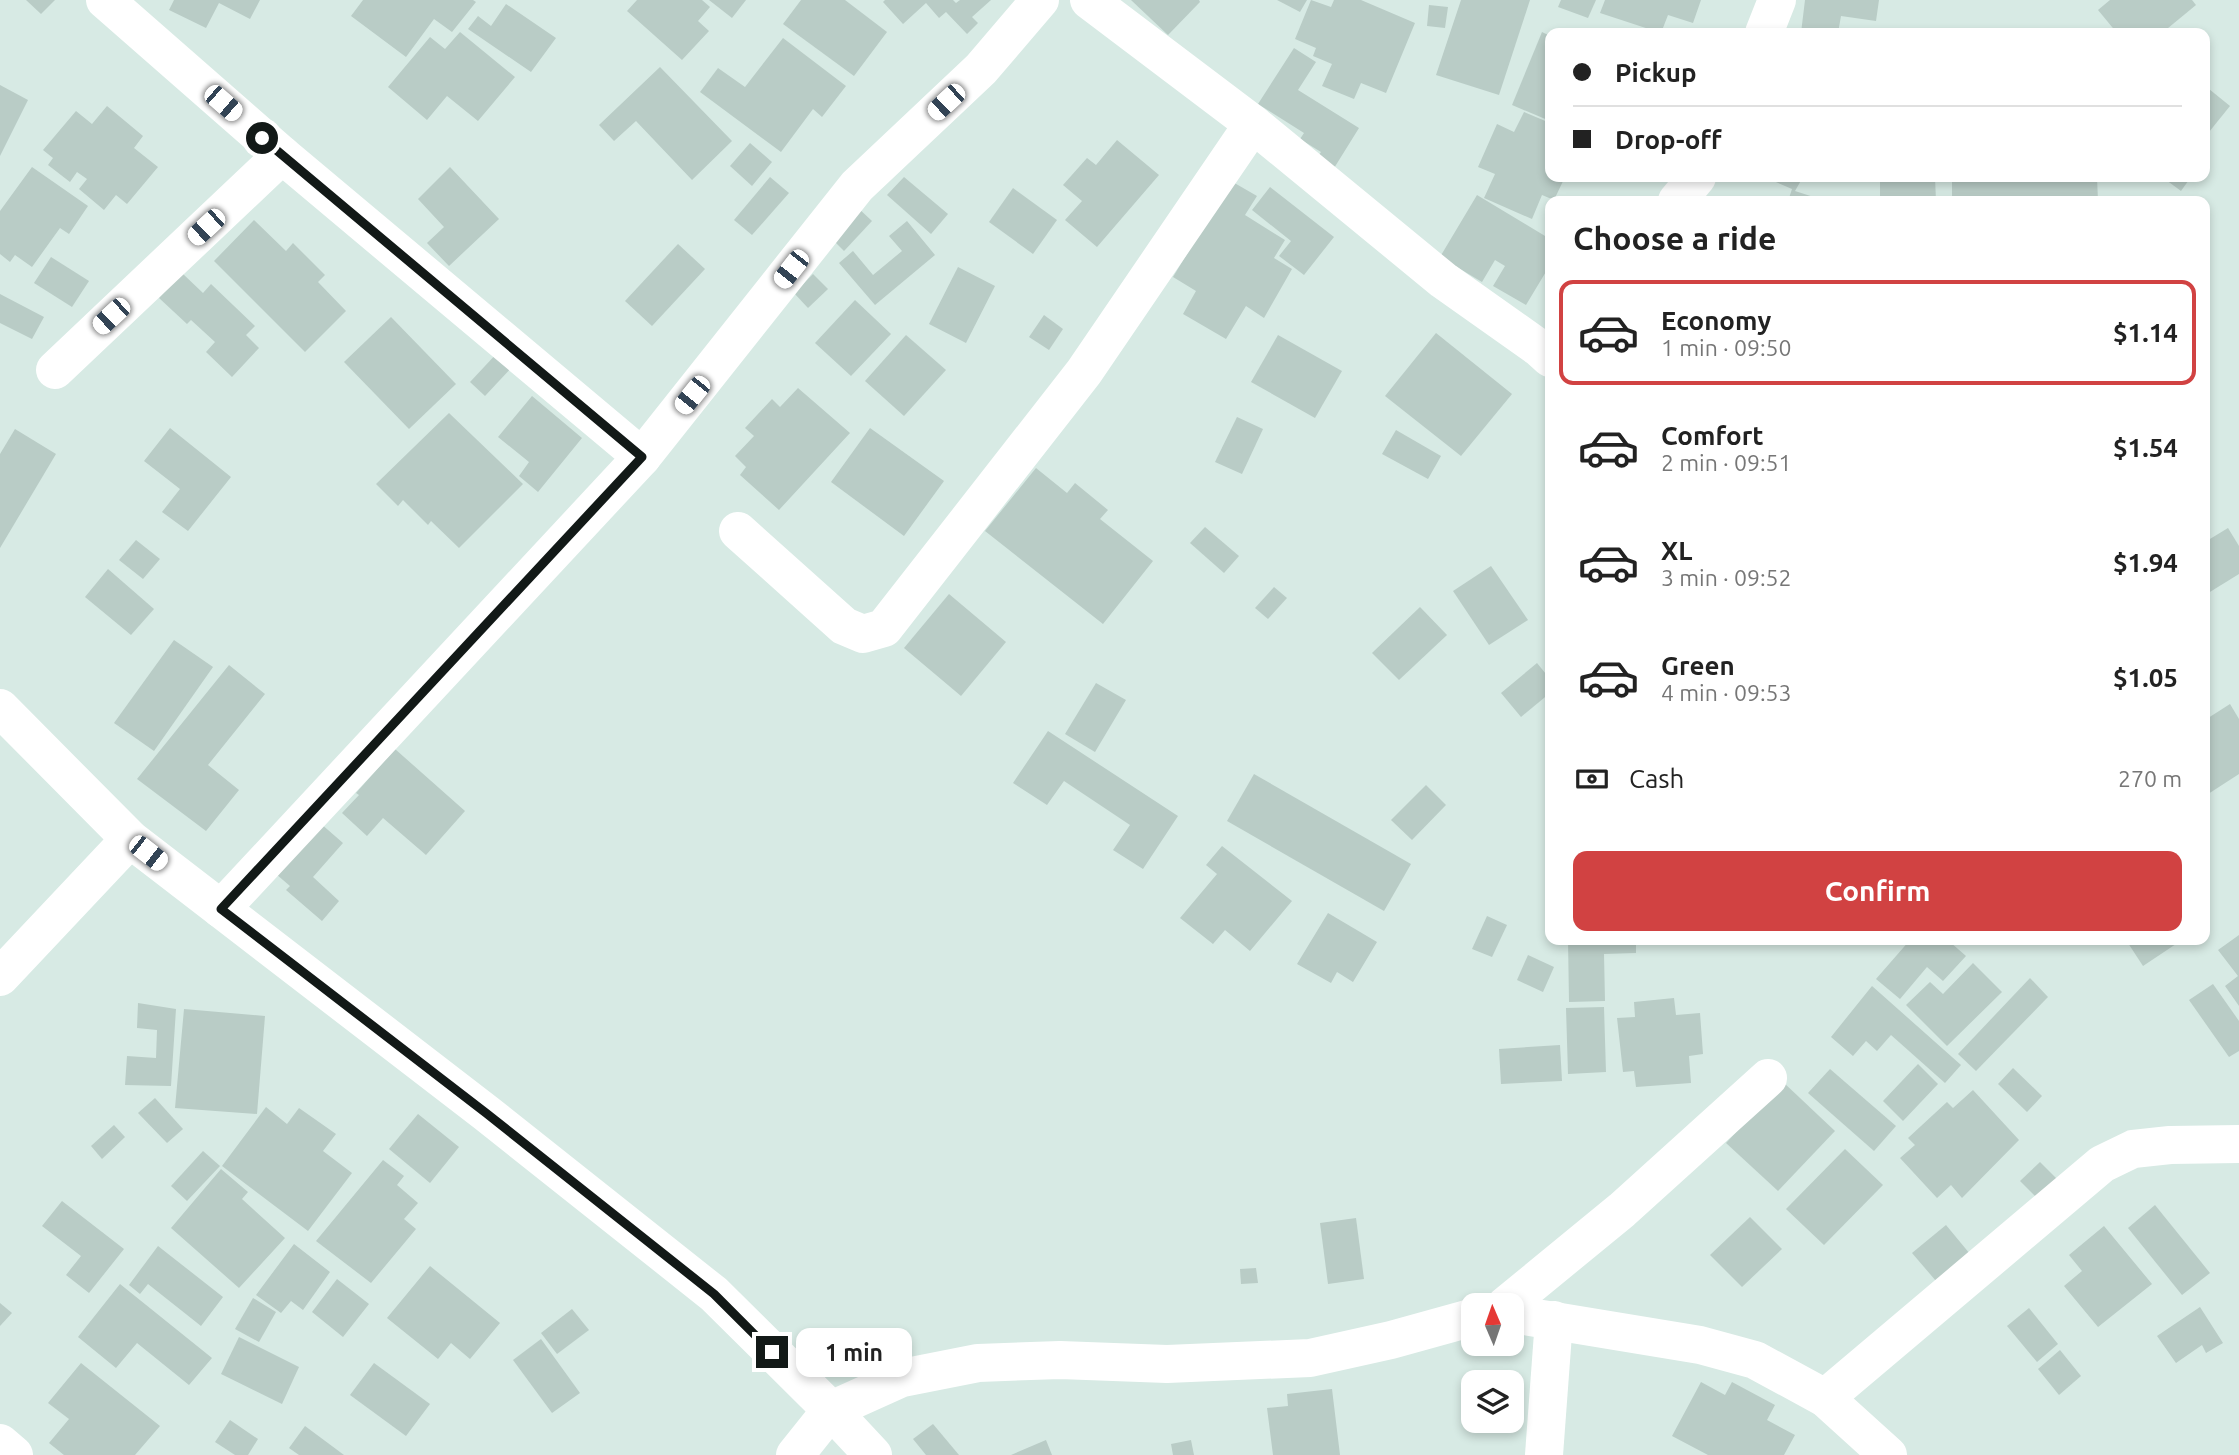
<!DOCTYPE html>
<meta charset="utf-8">
<style>
:root{--surface:#fff;--page:#f6f6f6;--text:#222;--muted:#767676;--line:#e0e0e0;--accent:#d14242}
body{margin:0;font-family:Ubuntu,sans-serif;background:var(--page);color:var(--text);height:100vh;display:flex;flex-direction:column;font-size:26px;white-space:nowrap}
*{box-sizing:border-box;margin:0}
p{font-size:23px;color:var(--muted)}
.icon{flex:none;width:38px;height:38px;fill:none;stroke:currentColor;stroke-width:2;stroke-linecap:round;stroke-linejoin:round}
.map{position:relative;flex:1;overflow:hidden}
.details{position:absolute;left:1545px;top:196px;width:665px;height:749px;display:flex;flex-direction:column;background:var(--surface);border-radius:14px;box-shadow:0 4px 10px #0003}
.details>*{flex:none}
.banner{position:absolute;left:1545px;top:28px;width:665px;height:154px;border-radius:14px;box-shadow:0 4px 10px #0003;display:grid;align-content:center;height:154px;padding:0 28px;background:var(--surface)}
.needle{width:46px;rotate:358deg}
.buttons{position:absolute;left:1461px;top:1293px;display:grid;gap:14px}
.buttons a{display:grid;place-items:center;width:63px;height:63px;border-radius:14px;background:var(--surface);box-shadow:0 4px 10px #0003;font-size:35px}
.end{position:absolute;width:32px;height:32px;margin:-16px;border:9px solid #121917;background:#fff;box-shadow:0 0 0 4px #fff}
.from{border-radius:50%}
.bubble{position:absolute;height:49px;border-radius:14px;background:var(--surface);box-shadow:0 4px 10px #0003;font-size:23px;font-weight:700;line-height:49px;text-align:center}
.car{position:absolute;width:21px;height:42px;margin:-21px -10px;border-radius:9px;box-shadow:0 0 5px 2px #0007;background:linear-gradient(#fff 24%,#345 0 40%,#fff 0 76%,#345 0 86%,#fff 0)}
.banner b{display:flex;align-items:center;gap:24px;height:66px;font-size:26px}
.banner b+b{border-top:2px solid var(--line)}
.banner i{width:18px;height:18px;background:var(--text)}
ul{padding:0;list-style:none}
li{display:flex;align-items:center;gap:21px;height:105px;margin:0 14px 10px;padding:0 14px;border:4px solid transparent;border-radius:14px}
li div{flex:1}
li b{display:block;font-size:26px}
li em{font-style:normal;font-weight:700}
li.active{border-color:var(--accent)}
li>.icon{width:63px;height:63px;stroke-width:1.5}
h2{padding:0 28px;font-size:32px;line-height:84px}
.pay{display:flex;align-items:center;gap:18px;height:77px;padding:0 28px;font-size:26px}
.pay p{margin-inline-start:auto}
.primary-button{display:flex;gap:14px;margin-top:auto;padding:14px 28px}
.primary-button a{flex:1;height:80px;border-radius:14px;background:var(--accent);color:#fff;font-size:28px;font-weight:700;line-height:80px;text-align:center}
.map>svg:first-child{display:block}
.building{fill:#b9ccc6}
.lines{fill:none;stroke-linecap:round;stroke-linejoin:round}
.minor{stroke:#fff;stroke-width:38}
.route{stroke:#121917;stroke-width:9}
</style>
<div class="map">
<svg width="2239" height="1455" viewBox="0 0 2239 1455">
<rect width="100%" height="100%" fill="#d7eae4"/>
<g class="building">
<path d="M26,0h29l-14,14z"/>
<path d="M174,0h86l-10,19 -31,-16 -13,25 -37,-18z"/>
<path d="M363,0h110l3,2 -24,30 -18,-13 -28,38 -55,-41z"/>
<path d="M637,0h65l8,7 -12,14 11,10 -27,29 -55,-49z"/>
<path d="M709,0h37l-14,18z"/>
<path d="M801,0h44l42,32 -33,44 -71,-52z"/>
<path d="M885,0h68l3,3 4,-3h31l-19,17 6,6 -11,11 -21,-22 -7,6 -13,-15 -23,21 -20,-22z"/>
<path d="M1131,0h68l1,2 -32,33z"/>
<path d="M1277,0h30l-7,12z"/>
<path d="M1311,0l20,7 3,-7h27l54,23 -29,70 -25,-10 -7,16 -32,-13 10,-22 -19,-8 3,-8 -21,-9z"/>
<path d="M1461,0h69l-31,95 -63,-20z"/>
<path d="M1561,0h35l-8,18 -30,-11z"/>
<path d="M1605,0h96l-8,23 -25,-8 -7,18 -61,-20z"/>
<path d="M1805,0h74l-3,21 -35,-5 -3,17h-37z"/>
<path d="M2110,0h82l4,5 -34,28h-45l-19,-23z"/>
<path d="M506,4l50,34 -25,34 -63,-43 10,-13 13,10z"/>
<path d="M1429,5l19,2 -3,21 -18,-2z"/>
<path d="M460,32l55,45 -37,44 -31,-25 -20,24 -39,-33 42,-50 15,12z"/>
<path d="M1542,32l8,4v85l-38,-16z"/>
<path d="M783,38l63,48 -24,31 -9,-8 -32,43 -81,-60 18,-24 27,19z"/>
<path d="M1294,48l22,14 -18,28 61,38 -28,45 -17,-11 7,-10 -21,-13 4,-6 -46,-29z"/>
<path d="M660,67l72,74 -40,39 -56,-59 -22,20 -15,-16z"/>
<path d="M0,85l28,15 -28,56z"/>
<path d="M2209,89l21,17 -21,26 -4,-3v-35z"/>
<path d="M107,106l36,30 -9,12 24,19 -31,37 -11,-9 -12,15 -25,-21 8,-10 -10,-7 -7,10 -22,-17 5,-7 -10,-8 33,-39 16,13z"/>
<path d="M1524,112l26,11v54h15l-11,23 -12,-5 -10,24 -48,-21 11,-24 -17,-7 19,-43 17,8z"/>
<path d="M1117,140l42,35 -62,72 -32,-27 17,-19 -19,-16 24,-27 9,7z"/>
<path d="M750,143l22,19 -20,24 -22,-20z"/>
<path d="M32,167l56,39 -19,28 -9,-6 -28,39 -17,-12 -5,7 -10,-8v-43z"/>
<path d="M450,167l49,52 -50,47 -22,-23 17,-16 -26,-28z"/>
<path d="M770,177l19,16 -37,42 -18,-15z"/>
<path d="M904,177l44,37 -17,20 -44,-39z"/>
<path d="M1764,177h39l-8,14 31,10h-38l4,-12z"/>
<path d="M1880,177h55l1,24h-56z"/>
<path d="M1952,177h145l1,24h-146z"/>
<path d="M2162,177h29l-10,14z"/>
<path d="M1231,181l26,15 -12,19 40,25 -11,18 18,11 -28,49 -18,-12 -20,33 -43,-25 13,-23 -23,-14z"/>
<path d="M1270,187l64,50 -30,38 -25,-19 12,-15 -39,-31z"/>
<path d="M1013,188l44,32 -24,34 -44,-32z"/>
<path d="M1477,195l73,44v26l-24,40 -33,-19 12,-20 -10,-6 -13,22 -42,-25z"/>
<path d="M857,207l15,14 -28,30 -15,-15z"/>
<path d="M254,220l32,31 7,-8 32,32 -7,7 28,29 -41,41 -91,-91z"/>
<path d="M907,221l28,34 -60,50 -36,-42 14,-12 20,24 29,-24 -13,-15z"/>
<path d="M678,244l27,25 -53,57 -27,-25z"/>
<path d="M51,257l38,24 -17,26 -38,-24z"/>
<path d="M958,267l37,19 -29,57 -37,-19z"/>
<path d="M182,273l21,20 8,-9 44,42 -9,9 13,13 -27,29 -26,-25 9,-10 -24,-22 -4,4 -28,-26z"/>
<path d="M813,274l15,15 -20,19 -14,-15z"/>
<path d="M0,294l44,23 -12,22 -32,-16z"/>
<path d="M855,300l36,34 -40,42 -36,-33z"/>
<path d="M1044,315l19,14 -14,21 -20,-13z"/>
<path d="M391,317l65,67 -47,45 -65,-67z"/>
<path d="M1436,333l76,61 -51,62 -76,-60z"/>
<path d="M906,335l40,35 -42,46 -39,-35z"/>
<path d="M1278,335l64,36 -27,47 -64,-36z"/>
<path d="M499,351l15,14 -29,31 -15,-14z"/>
<path d="M798,388l52,45 -71,77 -39,-35 6,-8 -11,-11 19,-20 -9,-8 27,-29 8,8z"/>
<path d="M532,396l50,42 -44,54 -19,-16 10,-14 -31,-25z"/>
<path d="M449,413l74,71 -64,64 -28,-27 -3,4 -25,-25 -5,6 -22,-22z"/>
<path d="M1237,417l26,12 -21,45 -27,-12z"/>
<path d="M170,428l61,49 -43,54 -26,-19 18,-23 -36,-28z"/>
<path d="M870,428l74,53 -40,55 -73,-54z"/>
<path d="M15,429l41,25 -56,94v-94z"/>
<path d="M1396,430l45,26 -13,23 -46,-25z"/>
<path d="M1036,468l31,25 8,-10 33,27 -8,9 53,42 -50,63 -118,-93z"/>
<path d="M1205,527l34,29 -15,17 -34,-30z"/>
<path d="M2228,528l11,18v28l-34,21v-53z"/>
<path d="M136,540l24,19 -17,20 -24,-19z"/>
<path d="M1491,566l37,54 -39,25 -36,-54z"/>
<path d="M108,569l46,40 -23,26 -46,-38z"/>
<path d="M1274,587l13,11 -19,21 -13,-11z"/>
<path d="M949,594l57,48 -45,54 -57,-48z"/>
<path d="M1420,607l27,28 -48,45 -27,-27z"/>
<path d="M174,640l39,27 -59,84 -40,-28z"/>
<path d="M1537,663l13,16v14l-29,24 -20,-24z"/>
<path d="M229,665l36,29 -57,71 31,25 -33,41 -69,-52z"/>
<path d="M1096,683l30,17 -31,52 -30,-18z"/>
<path d="M2230,704l9,15v55l-34,22v-76z"/>
<path d="M1048,731l130,85 -35,53 -30,-19 17,-25 -66,-44 -17,24 -34,-22z"/>
<path d="M395,749l70,62 -39,44 -43,-37 -16,18 -25,-23 17,-18 -3,-2z"/>
<path d="M1254,774l157,90 -27,47 -157,-90z"/>
<path d="M1426,785l20,20 -34,35 -21,-20z"/>
<path d="M320,823l23,20 -30,34 26,24 -17,20 -36,-31 4,-4 -14,-12z"/>
<path d="M1222,846l70,55 -42,50 -25,-21 -12,14 -33,-26 37,-44 -11,-9z"/>
<path d="M1328,913l49,29 -24,40 -16,-10 -6,11 -34,-19z"/>
<path d="M1487,916l20,9 -15,32 -20,-8z"/>
<path d="M2239,935v71l-14,-20 13,-10 -20,-26z"/>
<path d="M1568,940h68v13l-32,1 1,47 -36,1z"/>
<path d="M1910,940h42l-2,2 16,14 -23,25 -16,-14 -27,32 -24,-20z"/>
<path d="M2126,940h56l-39,26z"/>
<path d="M1528,955l26,12 -11,25 -26,-12z"/>
<path d="M1973,963l29,29 -55,54 -41,-41 24,-23 13,12z"/>
<path d="M2030,978l18,19 -72,74 -18,-17z"/>
<path d="M2213,984l26,37v30l-10,6 -40,-57z"/>
<path d="M1872,986l89,79 -16,18 -54,-48 -14,16 -11,-10 -13,15 -22,-19z"/>
<path d="M1674,998l2,17 24,-2 3,41 -14,2 2,27 -55,4 -2,-16 -11,1 -6,-54 18,-1 -1,-15z"/>
<path d="M138,1003l38,6 -5,77 -46,-1 2,-29 29,2 1,-28 -20,-2z"/>
<path d="M1604,1007l2,65 -38,2 -2,-66z"/>
<path d="M184,1009l81,7 -8,98 -82,-6z"/>
<path d="M1560,1045l2,36 -61,3 -2,-35z"/>
<path d="M1918,1064l20,20 -35,37 -20,-20z"/>
<path d="M2013,1068l29,28 -15,16 -29,-28z"/>
<path d="M1830,1069l66,57 -22,25 -66,-58z"/>
<path d="M1783,1082l52,49 -57,60 -52,-48z"/>
<path d="M1973,1090l46,50 -57,58 -11,-13 -14,13 -37,-40 15,-13 -7,-7 39,-36 6,6z"/>
<path d="M155,1098l28,31 -16,14 -29,-30z"/>
<path d="M266,1107l21,17 12,-16 37,26 -13,17 29,22 -44,58 -86,-65z"/>
<path d="M418,1114l41,33 -29,36 -41,-34z"/>
<path d="M114,1125l11,12 -23,22 -11,-13z"/>
<path d="M1845,1149l38,36 -59,60 -38,-36z"/>
<path d="M203,1151l17,15 -33,35 -16,-15z"/>
<path d="M383,1160l21,16 -7,9 21,18 -14,16 12,10 -45,54 -55,-42z"/>
<path d="M2040,1162l17,17 -20,19 -17,-17z"/>
<path d="M221,1169l27,23 -6,7 43,39 -46,50 -68,-60z"/>
<path d="M62,1201l62,48 -35,44 -23,-18 15,-19 -39,-30z"/>
<path d="M2155,1205l55,68 -28,22 -54,-67z"/>
<path d="M1750,1217l32,32 -40,38 -32,-32z"/>
<path d="M1356,1218l8,61 -36,5 -8,-61z"/>
<path d="M1946,1225l24,29 -34,27 -24,-28z"/>
<path d="M2104,1226l48,58 -54,43 -34,-41 18,-15 -13,-16z"/>
<path d="M294,1244l36,28 -27,38 -12,-9 -10,12 -25,-18z"/>
<path d="M158,1246l65,51 -22,29 -53,-42 -8,10 -11,-9z"/>
<path d="M430,1266l70,57 -30,36 -19,-16 -13,16 -51,-41z"/>
<path d="M1256,1268l2,15 -17,1 -1,-15z"/>
<path d="M337,1279l32,25 -26,33 -31,-25z"/>
<path d="M120,1284l92,74 -23,27 -52,-42 -21,25 -38,-31z"/>
<path d="M253,1298l23,14 -17,30 -24,-13z"/>
<path d="M0,1303l12,10 -12,13z"/>
<path d="M2200,1307l23,36 -17,10 -4,-8 -26,18 -19,-27z"/>
<path d="M2029,1308l29,36 -21,18 -30,-36z"/>
<path d="M572,1309l17,21 -32,24 -16,-21z"/>
<path d="M239,1337l60,30 -17,37 -61,-30z"/>
<path d="M541,1339l39,54 -28,20 -39,-53z"/>
<path d="M2060,1350l21,26 -22,19 -21,-26z"/>
<path d="M81,1363l79,63 -25,29h-71l-15,-12 20,-24 -21,-16z"/>
<path d="M374,1363l56,41 -24,32 -56,-41z"/>
<path d="M1701,1382l24,13 7,-13 43,23 -8,15 28,15 -11,20h-76l-36,-19z"/>
<path d="M1332,1389l8,66h-67l-6,-47 21,-2 -1,-12z"/>
<path d="M230,1420l28,19 -10,16h-13l-20,-13z"/>
<path d="M933,1424l26,31h-33l-13,-16z"/>
<path d="M305,1426l39,29h-45l-10,-7z"/>
<path d="M1046,1440l6,15h-41z"/>
<path d="M1191,1440l3,15h-21l-2,-11z"/>
</g>
<g class="lines">
<g class="minor">
<path d="M105,0l177,155 360,302"/>
<path d="M1089,0l164,124 190,156 96,68 11,10"/>
<path d="M1764,33l13,-33"/>
<path d="M1677,201l20,-24"/>
<path d="M55,370l227,-215"/>
<path d="M738,531l106,95 19,8 21,-6 200,-256 169,-248"/>
<path d="M0,708l130,131 356,274 228,181 117,116 42,45"/>
<path d="M221,909l421,-452 215,-271 124,-117 59,-69"/>
<path d="M0,977l130,-138"/>
<path d="M1505,1306l117,-96 146,-132"/>
<path d="M1512,1314l188,31 55,15 70,38 63,57"/>
<path d="M1825,1398l277,-234 31,-15 37,-4 69,-1"/>
<path d="M0,1443l14,12"/>
<path d="M795,1455l36,-45 71,-32 76,-15 82,-3 107,4 143,-6 81,-18 83,-23"/>
<path d="M1544,1455l10,-135"/>
</g>
</g>
<g class="lines">
<path class="route" d="M262,138l380,319 -421,452 265,204 228,181 58,58"/>
</g>
</svg>
<div class="buttons">
<a><svg class="needle" viewBox="-14 -14 28 28"><path d="M0-13l5 13h-10z" fill="#e53935"/><path d="M0 13l5-13h-10z" fill="#767676"/></svg></a>
<a><svg class="icon" aria-label="layers" viewBox="0 0 24 24"><path d="M12 4l9 5-9 5-9-5zM3 14l9 5 9-5"/></svg></a>
</div>
<i class="end from" style="left:262px;top:138px"></i>
<i class="end" style="left:772px;top:1352px"></i>
<div class="bubble" style="left:796px;top:1328px;width:116px">1 min</div>
<i class="car" style="left:946px;top:102px;rotate:227deg"></i>
<i class="car" style="left:223px;top:103px;rotate:131deg"></i>
<i class="car" style="left:206px;top:227px;rotate:227deg"></i>
<i class="car" style="left:791px;top:269px;rotate:218deg"></i>
<i class="car" style="left:111px;top:316px;rotate:227deg"></i>
<i class="car" style="left:692px;top:395px;rotate:219deg"></i>
<i class="car" style="left:148px;top:853px;rotate:128deg"></i>
<div class="banner">
<b><i class="from"></i>Pickup</b>
<b><i></i>Drop-off</b>
</div>
<section class="details">
<h2>Choose a ride</h2>
<ul>
<li class="active"><svg class="icon" aria-label="car" viewBox="0 0 24 24"><path d="M5 17H2v-5l4-1 3-4h7l3 4 3 1v5h-3M9 17h6M6 11h13"/><circle cx="7" cy="17" r="2"/><circle cx="17" cy="17" r="2"/></svg><div><b>Economy</b><p>1 min · 09:50</p></div><em>$1.14</em></li>
<li><svg class="icon" aria-label="car" viewBox="0 0 24 24"><path d="M5 17H2v-5l4-1 3-4h7l3 4 3 1v5h-3M9 17h6M6 11h13"/><circle cx="7" cy="17" r="2"/><circle cx="17" cy="17" r="2"/></svg><div><b>Comfort</b><p>2 min · 09:51</p></div><em>$1.54</em></li>
<li><svg class="icon" aria-label="car" viewBox="0 0 24 24"><path d="M5 17H2v-5l4-1 3-4h7l3 4 3 1v5h-3M9 17h6M6 11h13"/><circle cx="7" cy="17" r="2"/><circle cx="17" cy="17" r="2"/></svg><div><b>XL</b><p>3 min · 09:52</p></div><em>$1.94</em></li>
<li><svg class="icon" aria-label="car" viewBox="0 0 24 24"><path d="M5 17H2v-5l4-1 3-4h7l3 4 3 1v5h-3M9 17h6M6 11h13"/><circle cx="7" cy="17" r="2"/><circle cx="17" cy="17" r="2"/></svg><div><b>Green</b><p>4 min · 09:53</p></div><em>$1.05</em></li>
</ul>
<div class="pay"><svg class="icon" aria-label="cash" viewBox="0 0 24 24"><path d="M3 7h18v10H3z"/><circle cx="12" cy="12" r="2"/></svg>Cash<p>270 m</p></div>
<div class="primary-button"><a>Confirm</a></div>
</section>
</div>
